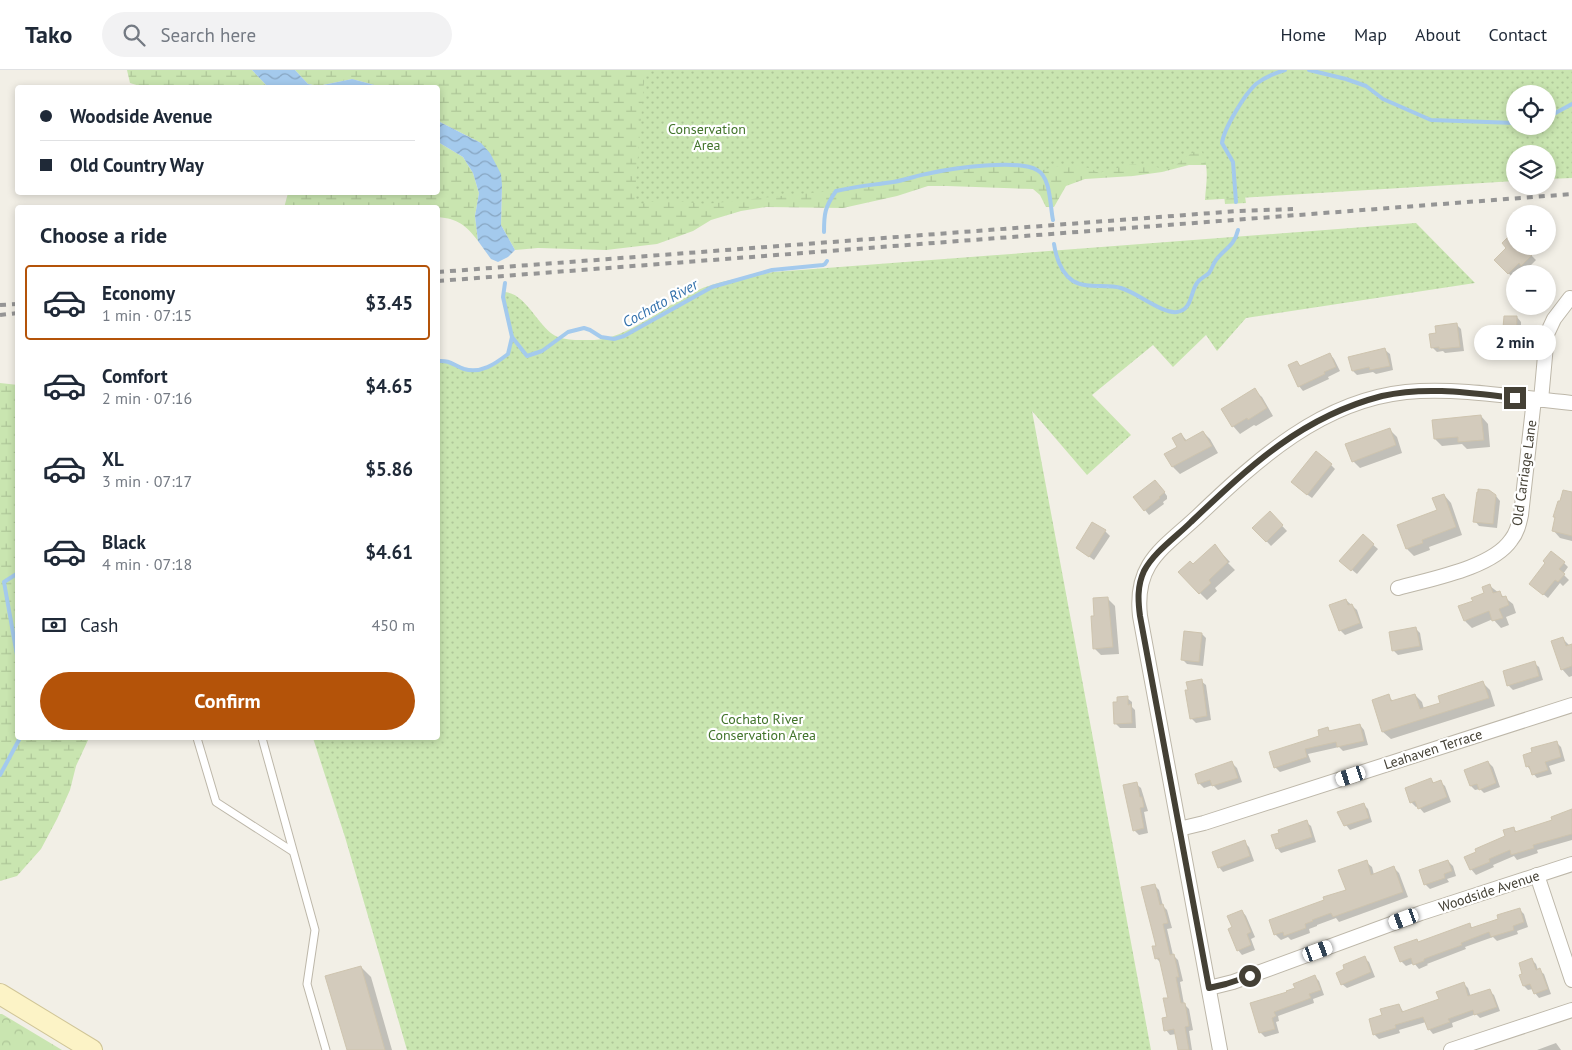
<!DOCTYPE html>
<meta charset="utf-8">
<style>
:root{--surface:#fff;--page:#f2f2f3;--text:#1f2937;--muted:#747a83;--line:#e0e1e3;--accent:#b45309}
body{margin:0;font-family:"PT Sans",sans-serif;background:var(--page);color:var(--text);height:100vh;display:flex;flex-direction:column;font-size:19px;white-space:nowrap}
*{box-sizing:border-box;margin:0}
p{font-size:16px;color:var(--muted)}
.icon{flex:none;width:28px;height:28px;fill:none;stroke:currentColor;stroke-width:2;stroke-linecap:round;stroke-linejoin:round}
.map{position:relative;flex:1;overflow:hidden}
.sheet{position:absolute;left:15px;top:135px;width:425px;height:535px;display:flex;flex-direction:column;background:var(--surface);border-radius:5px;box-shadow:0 2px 8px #0003}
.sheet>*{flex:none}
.top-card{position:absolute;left:15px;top:15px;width:425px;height:110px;border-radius:5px;box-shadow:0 2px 8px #0003;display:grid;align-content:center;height:110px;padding:0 25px;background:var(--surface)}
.fabs{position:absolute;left:1506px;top:15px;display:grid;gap:10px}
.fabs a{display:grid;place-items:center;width:50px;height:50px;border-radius:50%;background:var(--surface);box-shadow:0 2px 8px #0003;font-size:25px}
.end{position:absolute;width:22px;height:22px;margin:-11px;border:6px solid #444035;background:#fff;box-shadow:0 0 0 2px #fff}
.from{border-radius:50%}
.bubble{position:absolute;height:35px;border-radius:18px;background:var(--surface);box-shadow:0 2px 8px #0003;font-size:16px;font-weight:800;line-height:35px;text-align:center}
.car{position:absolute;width:15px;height:30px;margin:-15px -8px;border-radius:6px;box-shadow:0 0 4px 1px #0007;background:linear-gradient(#fff 24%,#345 0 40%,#fff 0 76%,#345 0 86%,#fff 0)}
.top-card b{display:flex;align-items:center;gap:18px;height:48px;font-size:19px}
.top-card b+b{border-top:1px solid var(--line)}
.top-card i{width:12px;height:12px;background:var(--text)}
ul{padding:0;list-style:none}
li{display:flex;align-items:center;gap:15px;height:75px;margin:0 10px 8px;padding:0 15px;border:2px solid transparent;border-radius:5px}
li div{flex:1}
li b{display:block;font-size:19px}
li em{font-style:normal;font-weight:800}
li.current{border-color:var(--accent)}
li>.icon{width:45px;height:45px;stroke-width:1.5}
h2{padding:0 25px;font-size:22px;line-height:60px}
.pay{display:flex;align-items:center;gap:12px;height:55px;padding:0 25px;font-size:19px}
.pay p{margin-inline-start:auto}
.primary-button{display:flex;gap:10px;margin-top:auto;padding:10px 25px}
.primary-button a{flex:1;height:58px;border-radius:30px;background:var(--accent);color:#fff;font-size:20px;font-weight:800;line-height:58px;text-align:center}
header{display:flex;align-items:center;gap:30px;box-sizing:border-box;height:70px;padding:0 25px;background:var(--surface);border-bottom:1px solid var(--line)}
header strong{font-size:24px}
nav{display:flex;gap:28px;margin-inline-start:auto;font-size:18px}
.search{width:350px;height:45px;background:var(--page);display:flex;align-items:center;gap:12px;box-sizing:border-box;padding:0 18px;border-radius:28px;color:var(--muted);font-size:19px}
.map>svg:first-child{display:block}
.forest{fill:url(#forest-crowns)}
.wetland{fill:url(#wetland-marsh);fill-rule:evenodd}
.park{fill:url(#park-dots);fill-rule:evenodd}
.water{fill:url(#water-waves)}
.shadow{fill:#0003}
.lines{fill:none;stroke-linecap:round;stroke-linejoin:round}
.stream{stroke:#a4caed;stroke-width:4}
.building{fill:#d3cbbc;stroke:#cec4af}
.lane-casing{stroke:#bdb7a9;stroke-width:9}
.street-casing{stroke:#bdb7a9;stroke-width:16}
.secondary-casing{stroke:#d0c597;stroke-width:22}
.lane{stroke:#fff;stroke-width:7}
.street{stroke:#fff;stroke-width:14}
.secondary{stroke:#fcf3c6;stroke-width:20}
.rail{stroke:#959595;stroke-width:4;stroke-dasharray:6 6;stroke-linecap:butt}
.route{stroke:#444035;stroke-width:6}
.labels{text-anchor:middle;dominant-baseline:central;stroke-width:4.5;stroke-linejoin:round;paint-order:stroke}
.park-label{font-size:14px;fill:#42742b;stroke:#fff}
.street-label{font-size:14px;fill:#444035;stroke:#fff}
.water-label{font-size:15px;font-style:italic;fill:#3371ac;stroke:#fff}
</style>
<header>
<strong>Tako</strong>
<div class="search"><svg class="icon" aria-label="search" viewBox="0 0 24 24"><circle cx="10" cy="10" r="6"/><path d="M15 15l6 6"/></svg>Search here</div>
<nav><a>Home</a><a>Map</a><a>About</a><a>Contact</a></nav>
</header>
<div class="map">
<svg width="1572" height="980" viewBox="0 0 1572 980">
<defs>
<pattern id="forest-crowns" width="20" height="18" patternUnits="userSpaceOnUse" patternTransform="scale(1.25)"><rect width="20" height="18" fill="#c9e5b0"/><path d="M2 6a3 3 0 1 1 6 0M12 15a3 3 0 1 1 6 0" fill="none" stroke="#aec698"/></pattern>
<pattern id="wetland-marsh" width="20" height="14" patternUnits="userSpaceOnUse" patternTransform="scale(1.25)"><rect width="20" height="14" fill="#c9e5b0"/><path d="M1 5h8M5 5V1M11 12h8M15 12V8" fill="none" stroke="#aec698"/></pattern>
<pattern id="park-dots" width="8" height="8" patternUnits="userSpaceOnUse" patternTransform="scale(1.25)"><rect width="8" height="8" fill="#c9e5b0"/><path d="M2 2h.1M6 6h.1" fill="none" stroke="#aec698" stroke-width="1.8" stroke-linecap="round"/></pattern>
<pattern id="water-waves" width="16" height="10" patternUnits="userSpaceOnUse" patternTransform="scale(1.25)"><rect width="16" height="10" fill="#a4caed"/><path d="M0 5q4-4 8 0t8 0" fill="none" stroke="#87a5c1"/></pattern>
</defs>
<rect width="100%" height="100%" fill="#f2efe6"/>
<path class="forest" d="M0,944h2l60,36h-62z"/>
<g class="wetland">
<path d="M127,0h125l16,17h-125l-13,-4z"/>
<path d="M295,0h1277l-24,84h-33l-271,36 2,13 -21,1 -2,-19 -14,-20h-20l-27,7 -29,4 -48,3 -19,7 -12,21h-8l-6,-12 -7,-6 -86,-3h-19l-31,10 -54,12 -77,-1 -25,4 -30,9 -18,11 -36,13 -51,6 -68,-2 -23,2 -14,-25 1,-40 -21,-42 -43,-22v-33l-56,-1 -30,-8 -34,7 -10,-2zM1515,24h33v32h-33z"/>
<path d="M438,72l25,15 10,16 6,20 -4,23 3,25c-12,-16 -20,-22 -40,-24v-9h-154l4,-15 150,-1z"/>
<path d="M0,313l18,2v353h71l-13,28 -6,24 -13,29 -16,30 -24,27 -17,5z"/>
</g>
<g class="park">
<path d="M645,0h927v108l-24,1v-25h-33v27l-310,19c1,-18 5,-32 -4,-50 -16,3 -22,17 -36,20l-17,-6h-16l-33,9 -10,-5 -22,-4 -24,6 -28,-6 -83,8 -38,10 -29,2 -29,7 -27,2 -103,11 -43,-4 -29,5zM1515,24h33v32h-33z"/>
<path d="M1416,153l59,60 -229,35 -29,33 -11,-16 -33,32 -20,-22 -61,50 39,40 -44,40 -55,-64 119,639h-744l-62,-213 -32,-99h125v-377c12,-1 15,4 26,8 17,5 31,-5 44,-15l4,-17 -9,-45c23,-1 36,38 55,45 10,4 24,3 35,3 30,1 75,-36 103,-49 24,-11 52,-14 78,-19z"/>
</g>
<g class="water">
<path d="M252,0h43l13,14 10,2 34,-7 30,8h-114z"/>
<path d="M438,51l43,22 9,10 11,21 1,11 -1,40 14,25 -7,7 -10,5 -7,-3 -13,-18 -3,-25 4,-23 -6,-20 -10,-16 -25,-15z"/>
</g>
<g class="shadow">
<path d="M1515,169v7h7l14,14 -9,9 -3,-2 -9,7 -2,4 -17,-18z"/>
<path d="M1517,247l4,5v30h-5v5h-19l-5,-5 6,-11 6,-12z"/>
<path d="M1456,254l5,5 3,22 -19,2 -2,-2 -6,1 -5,-5 6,-13z"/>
<path d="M1385,280l5,4 3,16 -17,4 -3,-2 -16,3 -4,-4z"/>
<path d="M1330,284l4,5 6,12 -12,6 1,2 -26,12 -4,-5 -2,-23 4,4z"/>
<path d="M1254,320l8,7 11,19 -17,10 -2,-1 -14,9 -7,-8 -10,-16z"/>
<path d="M1481,346l7,8 2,23 -23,2 -5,-5 -20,2 -7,-7z"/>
<path d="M1390,360l7,7 5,16 -42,15 -7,-7z"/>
<path d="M1203,362l7,7 8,14 -38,21 -7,-7 -7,-13 12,-7 3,-13 6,7z"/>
<path d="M1331,395l4,4 -23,29 -15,-11z"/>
<path d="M1160,416l7,10v3l-4,3 1,2 -15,11 -4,-5z"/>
<path d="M1572,423v48l-12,-3 -7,-8 3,-11 -2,-2 7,-15z"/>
<path d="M1444,425l7,8 11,32 -33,12 1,3 -16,6 -7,-7 31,-38z"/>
<path d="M1496,426l4,5 -3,27 -18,-2 -4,-5z"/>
<path d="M1270,443l17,18 -16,15 -17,-18z"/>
<path d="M1105,461l5,5 -16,24 -17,-12z"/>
<path d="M1363,466l15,13 -21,25 -11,-9z"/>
<path d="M1215,476l15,16 -2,1 7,7 -20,18 2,3 -10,9 -7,-7 -7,-27z"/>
<path d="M1564,493l4,4 -5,7 6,6 -6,6 -3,-3 -12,15 -12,-10z"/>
<path d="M1490,516l23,18 3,9 -10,4 3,8 -8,3 -8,-9 -21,9 -7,-7 9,-19 12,-8z"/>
<path d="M1108,529l7,7 4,48 -18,1 -7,-7 2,-31z"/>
<path d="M1346,530l11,10 6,18 -18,7 -5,-5z"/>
<path d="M1416,559l4,4 3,17 -25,5 -5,-5z"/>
<path d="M1202,564l4,4 -3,28 -16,-2 -5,-5z"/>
<path d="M1562,568l8,8 2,-1v31l-3,1 -7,-8z"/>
<path d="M1534,593l5,4 4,13 -30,10 -5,-5z"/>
<path d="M1201,611l5,4 5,35 -15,3 -5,-5z"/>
<path d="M1483,613l7,7 5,16 -104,33 -8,-7 -10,-31 15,-5 6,6 21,-7 7,7 2,7 18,-6z"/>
<path d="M1127,628l5,4v5l3,3 1,18h-16l-4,-4z"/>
<path d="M1360,655l4,5 4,15 -25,6 -4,-4 -31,7 3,8 -31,10 -5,-5 46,-31 7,-7 3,3z"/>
<path d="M1556,672l5,5 4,14 -16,5 3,8 -15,4 -10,-12z"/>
<path d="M1488,692l5,5 7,20 -16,6 -4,-4 -5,1 -4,-4z"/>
<path d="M1232,693l5,5 5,14 -24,8 -5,-5 -9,3 -5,-5z"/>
<path d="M1431,710l4,4 5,-2 5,4 6,16 -27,11 -6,-7 -2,1 -5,-5z"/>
<path d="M1136,714l5,4 7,23 -4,1 4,21 -9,2 -5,-5z"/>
<path d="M1363,734l5,5 4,13 -22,8 -4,-5z"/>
<path d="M1572,741v29l-35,10 1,3 -21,7 -3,-4 -21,9 1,2 -18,8 -5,-6 36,-32 6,-9 4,4 36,-11z"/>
<path d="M1306,752l5,4 5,16 -35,11 -4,-5z"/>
<path d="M1244,772l5,5 5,14 -31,11 -4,-5z"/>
<path d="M1448,791l5,5 3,10 -9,3 2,3 -19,7 -5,-5z"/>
<path d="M1366,792l6,5 2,8 20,-7 5,5 9,24 -69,25 -3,-4 -19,7v1l-8,3 1,4 -19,7 -3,-3 -7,3 -6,-6 50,-34 22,-10z"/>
<path d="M1154,815l5,5 4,16 4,4 5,18 -5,1 6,26 5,5 5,21 -3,1 4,22 5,5 4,21 -4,1 3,19h-12l-4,-16 -6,1 -4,-5 2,-12 1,-19 -8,-36 -5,-5z"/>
<path d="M1519,839l5,5 4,13 -11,4 1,3 -21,7 -4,-4 -28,10 1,2 -39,15 1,1 -9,4 -5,-6 -8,3 -5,-5 18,-18 50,-18 4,3 27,-8z"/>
<path d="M1242,841l4,5 9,21 -4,2 4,11 -13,5 -4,-5 -4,-22z"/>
<path d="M1364,888l5,4 6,15 -28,11 -5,-4z"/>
<path d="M1532,890l4,4 2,6 6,4 7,20 -12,4 -4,-5 -2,-4 -5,1 -4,-4v-11z"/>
<path d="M361,897l10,10 21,73h-44z"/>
<path d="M1315,907l4,4 5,14 -11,4 1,4 -36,13 1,5 -3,1 3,11 -14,4 -5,-5 -8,-29 36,-10z"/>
<path d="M1463,913l5,5 3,9 18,-6 5,4 6,16 -20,7 -4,-4 -24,9 1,4 -20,7 -4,-5 -3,-7 -27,8 1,3 -21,6 -5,-5 9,-18 16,-11 5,8 37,-13z"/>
<path d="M1556,973l5,7h-24z"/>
</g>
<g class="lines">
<g class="stream">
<path d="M1309,0l37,9 20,7 17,13 48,21 84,3"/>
<path d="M1548,47l24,-13"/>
<path d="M1236,132l-3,-40 -11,-19c2,-15 23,-49 34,-59 9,-7 19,-11 29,-14"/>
<path d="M824,162c0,-19 1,-25 12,-41 21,-5 37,-6 57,-9 13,-2 25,-7 38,-9 22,-5 87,-14 106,-3 14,7 13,37 16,50"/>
<path d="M1054,174c2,13 7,29 19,37 13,8 33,3 48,7 17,5 41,26 56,24 15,-2 13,-19 20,-29 3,-5 8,-6 12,-10 3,-4 4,-9 7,-13 9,-12 18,-13 22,-30"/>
<path d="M505,213l-2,14 9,40 15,19 15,-5 26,-19 16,-4 6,2 11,7 13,2 10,-3 88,-49 60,-17 51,-5 2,-1 2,-3"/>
<path d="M438,291c12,-1 15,4 26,8 17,5 31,-5 44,-15l4,-17"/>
<path d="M18,503l-14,9 14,79"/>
<path d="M0,705l20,-37"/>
</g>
</g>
<g class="building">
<path d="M1515,160v16h9l8,9 -11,11 -2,-3 -11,11 -14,-14 12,-12 -4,-5z"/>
<path d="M1504,246h13l-1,32h-4v5h-21v-14h5l1,-11h6z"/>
<path d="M1457,253l3,24 -21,2v-2l-8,1 -2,-14 7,-1 -1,-7z"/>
<path d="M1385,278l5,18 -20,4 -1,-3 -17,4 -4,-14z"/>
<path d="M1330,283l6,14 -12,5 1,2 -27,13 -10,-22 9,-4 3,5z"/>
<path d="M1255,318l12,20 -19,12 -1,-2 -15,9 -11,-18z"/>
<path d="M1481,345l3,25 -26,2v-5l-24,2 -2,-19z"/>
<path d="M1390,358l6,17 -44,17 -7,-18z"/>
<path d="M1203,361l9,15 -40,21 -8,-13 13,-7 -5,-9 9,-5 4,8z"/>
<path d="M1316,381l16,13 -25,31 -16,-13z"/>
<path d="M1155,410l10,12 -6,5 1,1 -16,13 -11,-14z"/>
<path d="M1478,419l11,1 7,5 -3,29 -20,-2 4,-30h1z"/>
<path d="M1563,420l9,2v44l-20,-5 3,-14h-2l5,-16h2z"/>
<path d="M1444,424l12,33 -34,13 1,3 -17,6 -9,-24 40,-15 -5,-12z"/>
<path d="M1270,441l13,14 -17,17 -14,-14z"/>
<path d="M1092,452l14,8 -17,27 -13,-9z"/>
<path d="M1363,464l11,10 -23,27 -12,-10z"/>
<path d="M1215,474l13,18 -19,18 2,3 -12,11 -21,-22 12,-11 3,3z"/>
<path d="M1551,481l14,11 -6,7 6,5 -7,8 -3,-2 -12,15 -14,-11 16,-21 -2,-2z"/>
<path d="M1490,514l3,9 7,-2 2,6 4,-1 3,9 -10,4 4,9 -11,3 -3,-10 -25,10 -6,-15 15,-5 -2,-3 13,-5 -2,-6z"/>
<path d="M1108,527l5,50 -20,2 -2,-33h3l-1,-18z"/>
<path d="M1346,529l2,6 4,-1 8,19 -21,8 -10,-26z"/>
<path d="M1416,557l4,19 -28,5 -3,-19z"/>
<path d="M1184,561l18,2 -3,29 -18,-2z"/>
<path d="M1563,567l3,9 6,-2v22l-11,4 -10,-29z"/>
<path d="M1535,591l4,15 -32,10 -4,-15z"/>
<path d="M1202,609l5,37 -17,3 -5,-29h3l-2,-8z"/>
<path d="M1483,611l6,17 -107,34 -10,-32 17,-6 2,7 24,-7 5,15 20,-6 -2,-7z"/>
<path d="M1128,626v9l3,-1 1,19 -18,1 -1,-22h4v-5z"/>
<path d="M1360,654l4,17 -27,6 -1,-5 -31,7 2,8 -33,11 -5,-16 50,-16 -1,-6 10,-3 1,4z"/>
<path d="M1557,671l4,16 -16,5 3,8 -16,5 -3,-9 -3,1 -3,-12 9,-3 -1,-4z"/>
<path d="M1232,691l6,17 -26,8 -2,-6 -12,4 -3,-10z"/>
<path d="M1488,691l8,22 -17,7 -2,-6 -7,2 -6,-16z"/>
<path d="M1431,708l2,5 8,-3 6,17 -29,12 -3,-8 -5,2 -5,-15z"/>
<path d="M1137,712l3,15h2l2,10 -4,1 4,20 -11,3 -10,-46z"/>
<path d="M1364,733l5,15 -25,8 -7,-14z"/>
<path d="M1572,739v25l-39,11 1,3 -23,7 -1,-5 -21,9 1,3 -20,8 -6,-13 12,-5 -1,-3 30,-13 -2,-6 11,-3 1,5 37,-12 -1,-3z"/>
<path d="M1307,750l5,17 -36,12 -5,-14 8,-2 -1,-3z"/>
<path d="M1245,770l5,16 -32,12 -6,-16z"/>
<path d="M1367,790l4,15 23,-9 9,26 -70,25 -2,-4 -19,7 1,1 -8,3 1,4 -22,8 -1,-4 -9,3 -5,-15 55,-20 -1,-3 23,-7 -8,-20z"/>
<path d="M1448,790l4,11 -8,3 1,4 -21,7 -5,-15z"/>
<path d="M1155,814l5,21 3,-1 5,19 -5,1 7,31 4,-1 5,23h-3l5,26h4l4,23 -4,1 4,23h-11l-4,-21 -10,2 -2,-13 5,-1 -4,-19h5l-9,-40 -4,1 -3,-13h4l-15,-59z"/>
<path d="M1520,838l4,14 -11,4 1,4 -23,7 -2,-5 -28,11 1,2 -38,14v2l-11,4 -2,-7 -11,4 -6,-15 23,-8 1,3 52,-19 1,5 27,-9 -1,-4z"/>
<path d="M1242,840l9,22 -4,2 4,11 -14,6 -9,-22 4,-2 -5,-11z"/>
<path d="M1365,886l6,16 -30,13 -5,-12 8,-4 -1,-4z"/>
<path d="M1532,888l4,12 4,-2 8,21 -14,5 -4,-10 -7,2 -4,-11 3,-1 -3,-11z"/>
<path d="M361,896l24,84h-38l-22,-74z"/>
<path d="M1315,905l6,15 -12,4 2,4 -37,14 2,4 -4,2 3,11 -16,4 -9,-30 37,-11 -1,-1 9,-3 -2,-4z"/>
<path d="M1464,912l4,14 22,-7 7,18 -23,8 -1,-5 -25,9 2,3 -22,8 -5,-13 -28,8 1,3 -23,7 -4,-16 13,-4 -2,-6 19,-5 3,8 37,-13 -3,-7z"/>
</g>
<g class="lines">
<defs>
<g id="lane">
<path d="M197,668l19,64 76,49"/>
<path d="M262,668l53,192 -8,54 19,66"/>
</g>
<g id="street">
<path d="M1541,330l6,-66 7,-15 16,-21"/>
<path d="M1398,518c32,-9 94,-20 113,-48 6,-7 8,-16 10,-25l13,-116"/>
<path d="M1179,759l25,-6 368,-118"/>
<path d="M1537,805l35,105"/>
<path d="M1209,918l24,-6 188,-69 151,-49"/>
<path d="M1220,980l-80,-434c-6,-54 24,-68 59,-101 59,-56 122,-114 207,-123 52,-5 114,6 166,11"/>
<path d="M1451,980l121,-40"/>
</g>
<path id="secondary" d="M0,924l92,56"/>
</defs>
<use href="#lane" class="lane-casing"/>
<use href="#street" class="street-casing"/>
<use href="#secondary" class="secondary-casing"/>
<use href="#lane" class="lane"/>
<use href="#street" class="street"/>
<use href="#secondary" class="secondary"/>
<g class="rail">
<path d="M438,202l800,-61 55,-2"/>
<path d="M438,211l1134,-87"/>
<path d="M0,235l18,-1"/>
<path d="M0,245l18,-2"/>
</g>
</g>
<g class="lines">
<path class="route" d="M1250,906l-24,8 -17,4 -69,-372c-2,-15 -3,-30 4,-45 10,-19 32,-34 47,-49 59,-56 110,-105 191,-126 44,-10 89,-3 133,2"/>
</g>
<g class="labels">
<g class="park-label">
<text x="707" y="59">Conservation<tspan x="707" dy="16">Area</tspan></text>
<text x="762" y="649">Cochato River<tspan x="762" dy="16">Conservation Area</tspan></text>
</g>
<g class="street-label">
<text transform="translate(1524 403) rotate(-82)">Old Carriage Lane</text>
<text transform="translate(1433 679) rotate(-18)">Leahaven Terrace</text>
<text transform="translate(1489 821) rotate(-18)">Woodside Avenue</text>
</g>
<g class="water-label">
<text transform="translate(660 233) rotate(-29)">Cochato River</text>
</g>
</g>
</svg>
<div class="fabs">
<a><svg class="icon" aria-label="locate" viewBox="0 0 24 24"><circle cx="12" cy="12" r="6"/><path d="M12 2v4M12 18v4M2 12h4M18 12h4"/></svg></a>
<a><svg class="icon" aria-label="layers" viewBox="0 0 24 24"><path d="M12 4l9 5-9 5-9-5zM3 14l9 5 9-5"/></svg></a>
<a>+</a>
<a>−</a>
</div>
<i class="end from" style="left:1250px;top:906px"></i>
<i class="end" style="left:1515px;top:328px"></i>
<div class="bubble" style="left:1474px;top:255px;width:82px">2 min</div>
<i class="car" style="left:1351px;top:706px;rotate:252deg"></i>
<i class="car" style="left:1404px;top:849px;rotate:250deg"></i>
<i class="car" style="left:1318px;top:881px;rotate:70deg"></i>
<div class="top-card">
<b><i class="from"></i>Woodside Avenue</b>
<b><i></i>Old Country Way</b>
</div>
<section class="sheet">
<h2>Choose a ride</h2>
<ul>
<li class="current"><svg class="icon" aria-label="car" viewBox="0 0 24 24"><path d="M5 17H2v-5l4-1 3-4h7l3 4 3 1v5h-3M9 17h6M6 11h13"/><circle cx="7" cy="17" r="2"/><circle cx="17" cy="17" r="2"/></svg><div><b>Economy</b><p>1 min · 07:15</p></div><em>$3.45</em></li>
<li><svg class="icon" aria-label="car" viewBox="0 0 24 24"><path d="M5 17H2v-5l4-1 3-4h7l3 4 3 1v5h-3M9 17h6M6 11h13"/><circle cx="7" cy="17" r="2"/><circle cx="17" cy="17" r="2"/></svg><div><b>Comfort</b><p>2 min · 07:16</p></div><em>$4.65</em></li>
<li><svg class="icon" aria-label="car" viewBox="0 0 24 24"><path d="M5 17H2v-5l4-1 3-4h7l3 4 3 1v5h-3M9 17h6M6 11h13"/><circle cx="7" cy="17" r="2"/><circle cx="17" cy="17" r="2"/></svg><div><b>XL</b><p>3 min · 07:17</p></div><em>$5.86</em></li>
<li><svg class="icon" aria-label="car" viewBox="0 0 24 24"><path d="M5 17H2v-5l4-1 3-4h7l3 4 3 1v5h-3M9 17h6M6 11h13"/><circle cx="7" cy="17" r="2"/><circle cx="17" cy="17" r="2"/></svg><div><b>Black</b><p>4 min · 07:18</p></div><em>$4.61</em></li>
</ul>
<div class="pay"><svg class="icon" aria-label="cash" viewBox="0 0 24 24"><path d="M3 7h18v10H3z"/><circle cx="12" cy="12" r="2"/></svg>Cash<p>450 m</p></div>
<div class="primary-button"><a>Confirm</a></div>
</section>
</div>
